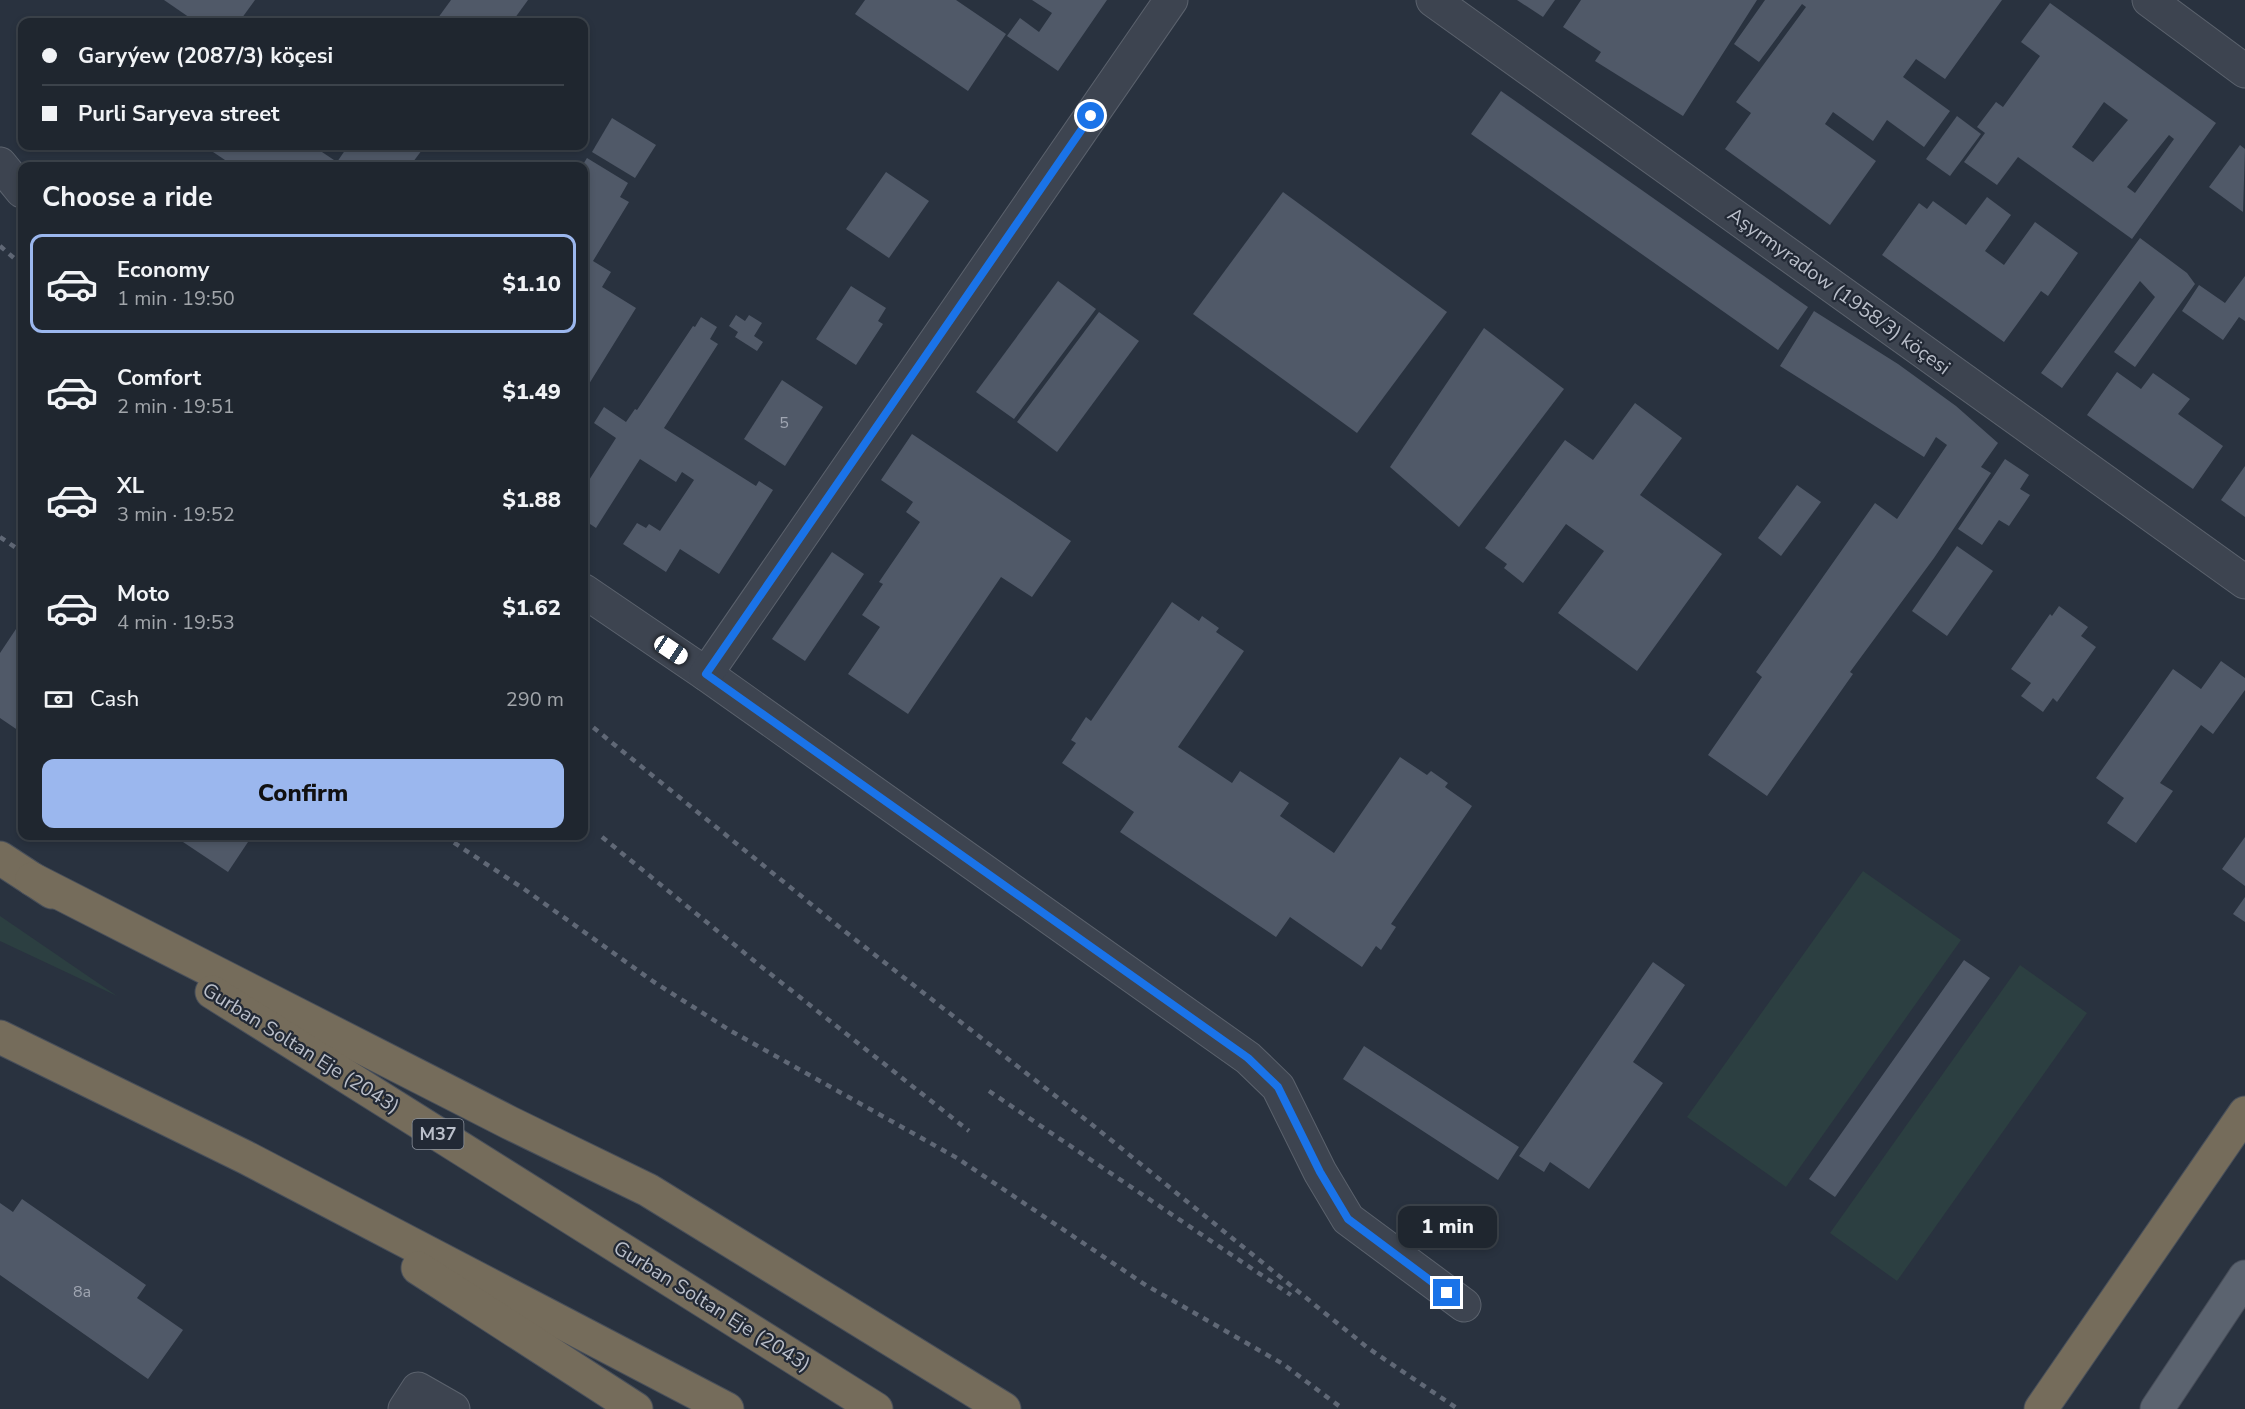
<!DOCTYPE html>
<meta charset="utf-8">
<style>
:root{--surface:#1f262f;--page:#2c323b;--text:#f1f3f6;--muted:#a1a5aa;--line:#3c434b;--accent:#9bb7ee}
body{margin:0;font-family:"Nunito Sans",sans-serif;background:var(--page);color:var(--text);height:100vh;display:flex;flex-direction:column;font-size:22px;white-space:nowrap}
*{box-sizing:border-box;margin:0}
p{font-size:20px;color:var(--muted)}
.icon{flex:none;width:33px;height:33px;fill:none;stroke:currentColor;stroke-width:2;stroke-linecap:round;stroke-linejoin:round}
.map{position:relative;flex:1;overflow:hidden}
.sheet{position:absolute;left:18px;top:162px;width:570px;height:678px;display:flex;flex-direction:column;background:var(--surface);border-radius:12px;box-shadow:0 3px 9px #0003,0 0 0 2px var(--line)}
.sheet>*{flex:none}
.top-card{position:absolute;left:18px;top:18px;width:570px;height:132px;border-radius:12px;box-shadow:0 3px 9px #0003,0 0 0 2px var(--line);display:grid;align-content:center;height:132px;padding:0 24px;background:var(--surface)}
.end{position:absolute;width:27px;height:27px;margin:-14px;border:8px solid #1a73e8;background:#fff;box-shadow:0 0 0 3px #fff}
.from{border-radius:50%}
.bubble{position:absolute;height:42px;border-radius:12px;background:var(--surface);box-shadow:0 3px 9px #0003,0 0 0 2px var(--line);font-size:20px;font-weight:800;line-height:42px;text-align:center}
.car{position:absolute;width:18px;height:36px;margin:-18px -9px;border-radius:8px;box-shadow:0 0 4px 2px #0007;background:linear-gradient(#fff 24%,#345 0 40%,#fff 0 76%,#345 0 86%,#fff 0)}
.top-card b{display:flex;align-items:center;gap:21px;height:57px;font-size:22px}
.top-card b+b{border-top:2px solid var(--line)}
.top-card i{width:15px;height:15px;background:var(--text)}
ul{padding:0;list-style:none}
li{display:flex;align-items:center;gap:18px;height:99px;margin:0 12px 9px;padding:0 12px;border:3px solid transparent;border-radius:12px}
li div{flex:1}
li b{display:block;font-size:22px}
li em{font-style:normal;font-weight:800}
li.on{border-color:var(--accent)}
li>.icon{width:54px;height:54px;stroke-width:1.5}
h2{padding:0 24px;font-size:27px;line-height:72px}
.pay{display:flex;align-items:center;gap:15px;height:66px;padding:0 24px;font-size:22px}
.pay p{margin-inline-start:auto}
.cta{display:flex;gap:12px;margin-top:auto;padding:12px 24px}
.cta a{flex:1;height:69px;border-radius:12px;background:var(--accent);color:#111;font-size:24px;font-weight:800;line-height:69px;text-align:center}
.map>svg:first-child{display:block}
.green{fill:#2c3f41}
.building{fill:#505968;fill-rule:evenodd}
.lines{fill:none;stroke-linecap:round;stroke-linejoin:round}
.minor-casing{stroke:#5b626d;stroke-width:35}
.major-casing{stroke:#474d59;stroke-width:35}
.highway-casing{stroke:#484f5a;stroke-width:35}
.minor{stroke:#3d4450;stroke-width:33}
.major{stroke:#5b636f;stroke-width:33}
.highway{stroke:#756c5b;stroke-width:33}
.rail{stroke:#606876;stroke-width:4.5;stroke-dasharray:6 6;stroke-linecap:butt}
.route{stroke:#1a73e8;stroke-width:8}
.labels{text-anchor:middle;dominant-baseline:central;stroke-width:4.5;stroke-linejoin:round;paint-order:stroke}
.number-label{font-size:16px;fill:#a0a6b2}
.shield{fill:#222935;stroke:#8c929d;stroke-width:1.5}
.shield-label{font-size:18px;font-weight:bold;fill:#babfca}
.street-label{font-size:20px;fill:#babfca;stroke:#222935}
</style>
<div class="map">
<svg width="2245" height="1409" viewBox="0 0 2245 1409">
<rect width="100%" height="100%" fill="#29323f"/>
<g class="green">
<path d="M1863,871l98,69 -175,247 -99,-70z"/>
<path d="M0,916l117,80 -117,-55z"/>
<path d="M2020,965l67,48 -190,268 -67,-48z"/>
</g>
<g class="building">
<path d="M164,0h91l-16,22h-43z"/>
<path d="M451,0h77l-16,22h-77z"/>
<path d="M865,0h91l50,34 -38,57 -113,-77z"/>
<path d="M1032,0h75l-49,71 -51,-35 13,-18 19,14 13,-19z"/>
<path d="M1517,0h38l-12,17z"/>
<path d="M1581,0h176l-74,116 -88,-55 6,-9 -38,-25z"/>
<path d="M1765,0h237l-57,79 -29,-20 -13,18 47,34 -26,36 -37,-27 -14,21 -40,-29 -8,12 51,37 -46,64 -105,-76 26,-36 -15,-11 70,-95 -4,-3 -43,58 -25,-18z"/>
<path d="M2050,3l166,120 -84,116 -114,-82 -21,28 -33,-23 21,-29 -8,-6 19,-25 7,5 37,-51 -19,-14zM2104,102l24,18 -35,42 -21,-15zM2169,135l5,4 -39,54 -8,-6z"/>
<path d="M1501,91l307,216 -30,43 -307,-216z"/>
<path d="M1957,116l24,18 -31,42 -24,-17z"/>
<path d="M612,118l44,27 -21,33 -43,-26z"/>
<path d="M2240,145l5,4 -2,63 -34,-25z"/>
<path d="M204,146h109l24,16 11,-16h77l-15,20h-176z"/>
<path d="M587,158l41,25 -8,14 9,5 -36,59 18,11 -9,15 34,21 -52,84 -2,-226z"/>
<path d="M886,172l43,29 -40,57 -43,-29z"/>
<path d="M1283,192l164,120 -90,121 -164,-119z"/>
<path d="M1987,197l24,18 -26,36 19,14 31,-43 43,31 -30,43 -7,-5 -37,51 -122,-87 37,-52 8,6 6,-8 33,24z"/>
<path d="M2140,238l47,35 8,11 -60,83 -21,-15 41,-55 -15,-16 -78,107 -21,-15z"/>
<path d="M2245,276v45l-6,-4 -16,23 -41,-29 17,-26 26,18z"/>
<path d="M1058,281l38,28 -82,110 -38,-27z"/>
<path d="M851,286l35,22 -8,13 5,3 -27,41 -40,-26z"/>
<path d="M1814,311l84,53 58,42 42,37 -17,24 10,6 -57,85 -84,114 3,2 -86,122 -59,-41 54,-78 -6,-5 119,-169 22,16 50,-74 -11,-8 -12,20 -144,-91z"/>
<path d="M1099,312l40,29 -82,111 -40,-30z"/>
<path d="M736,315l9,6 4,-6 13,8 -8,13 9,6 -6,9 -22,-14 3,-5 -9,-6z"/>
<path d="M701,317l16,10 -7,12 8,5 -54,84 92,58 3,-5 14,9 -54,84 -39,-25 -14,23 -43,-28 14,-21 9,5 3,-4 11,7 34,-51 -12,-8 -6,10 -36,-23 -44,69 -12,-8v-32l32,-50 -22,-15 10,-16 22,15 9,-13 2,1 56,-84 2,1z"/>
<path d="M1484,328l80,61 -105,138 -69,-60z"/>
<path d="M2117,372l24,17 12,-16 37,26 -12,15 45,32 -30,43 -106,-74z"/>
<path d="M782,380l41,27 -38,59 -41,-27z"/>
<path d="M1635,403l47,35 -42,57 82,59 -85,117 -79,-58 46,-62 -38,-27 -43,59 -19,-15 3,-4 -22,-16 80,-108 28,20z"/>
<path d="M912,434l159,107 -39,56 -31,-20 -93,137 -60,-40 32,-47 -18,-12 21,-31 -4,-2 41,-60 -14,-10 7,-10 -32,-22z"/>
<path d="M2005,459l24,16 -9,14 10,6 -21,31 -10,-6 -17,25 -24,-16z"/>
<path d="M2245,466v51l-24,-17z"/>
<path d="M1797,485l24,17 -40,54 -23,-18z"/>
<path d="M1957,546l36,25 -46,65 -35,-25z"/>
<path d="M832,552l32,22 -59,87 -33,-22z"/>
<path d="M1172,602l27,19 3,-5 17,12 -3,4 28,19 -66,96 54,36 8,-12 49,32 -9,13 54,37 66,-96 27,18 4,-4 17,12 -3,4 27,19 -81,118 5,3 -15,23 -5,-4 -14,21 -72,-50 -14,20 -156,-105 14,-20 -72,-49 14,-20 -5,-3 15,-23 5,4z"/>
<path d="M2059,606l29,21 -7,9 15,11 -39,55 -4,-4 -10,14 -22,-16 10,-13 -20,-14 39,-55 2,2z"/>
<path d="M22,620v113l-22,-15v-65z"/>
<path d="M2221,661l24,17v12l-32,44 -12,-9 -41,58 13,8 -37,52 -29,-20 17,-25 -28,-20 77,-109 28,20z"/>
<path d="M174,836h78l-24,36z"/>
<path d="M2245,837v49l-23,-17z"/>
<path d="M2245,897v25l-12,-8z"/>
<path d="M1964,960l26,18 -155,219 -26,-18z"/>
<path d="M1653,962l32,23 -52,77 30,21 -74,106 -39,-27 -6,10 -25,-16z"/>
<path d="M1364,1046l155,101 -21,33 -155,-101z"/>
<path d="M22,1199l124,86 -9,13 46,32 -35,49 -148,-104v-72l13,9z"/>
</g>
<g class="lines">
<defs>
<g id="minor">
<path d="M1433,0l812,582"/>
<path d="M2149,0l96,71"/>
<path d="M0,164l22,27"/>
<path d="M584,591l122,83 542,384 30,29 42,85 28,47 116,86"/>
<path d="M706,674l465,-674"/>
<path d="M405,1409l13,-20 35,20"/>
</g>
<path id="major" d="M2157,1409l88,-132"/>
<g id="highway">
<path d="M0,858l52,34"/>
<path d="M32,879l478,244 138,67 356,219"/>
<path d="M212,992l664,417"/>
<path d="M0,1037l245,120 482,252"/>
<path d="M418,1268l218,141"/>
<path d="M2041,1409l204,-296"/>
</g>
</defs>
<use href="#minor" class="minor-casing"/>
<use href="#major" class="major-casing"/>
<use href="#highway" class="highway-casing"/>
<use href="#minor" class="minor"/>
<use href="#major" class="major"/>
<use href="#highway" class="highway"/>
<g class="rail">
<path d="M0,246l22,19"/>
<path d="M0,537l22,15"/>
<path d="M584,720l259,210 247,193 278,225 90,61"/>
<path d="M444,836l80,53 130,93 77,49 226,127 187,126 139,80 60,45"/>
<path d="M602,837l161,131 206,163"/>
<path d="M989,1091l302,204"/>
</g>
</g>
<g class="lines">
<path class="route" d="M1091,116l-385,558 542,384 30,29 42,85 28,47 99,74"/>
</g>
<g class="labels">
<g class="number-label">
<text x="784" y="423">5</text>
<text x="82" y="1292">8а</text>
</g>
<rect class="shield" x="412.5" y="1119" width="51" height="30" rx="4.5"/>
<g class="shield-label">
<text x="438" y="1134">M37</text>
</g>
<g class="street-label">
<text transform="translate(1839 291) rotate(36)">Aşyrmyradow (1958/3) köçesi</text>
<text transform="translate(301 1048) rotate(32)">Gurban Soltan Eje (2043)</text>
<text transform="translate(712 1306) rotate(32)">Gurban Soltan Eje (2043)</text>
</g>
</g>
</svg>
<i class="end from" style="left:1091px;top:116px"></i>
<i class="end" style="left:1447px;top:1293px"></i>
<div class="bubble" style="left:1398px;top:1206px;width:99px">1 min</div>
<i class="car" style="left:671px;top:650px;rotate:124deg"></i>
<div class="top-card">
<b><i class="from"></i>Garyýew (2087/3) köçesi</b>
<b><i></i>Purli Saryeva street</b>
</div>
<section class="sheet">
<h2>Choose a ride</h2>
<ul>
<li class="on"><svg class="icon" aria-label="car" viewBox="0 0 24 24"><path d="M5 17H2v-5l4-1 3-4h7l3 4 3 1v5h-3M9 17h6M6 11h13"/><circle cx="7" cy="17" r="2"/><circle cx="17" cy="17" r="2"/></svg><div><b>Economy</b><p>1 min · 19:50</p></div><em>$1.10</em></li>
<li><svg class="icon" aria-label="car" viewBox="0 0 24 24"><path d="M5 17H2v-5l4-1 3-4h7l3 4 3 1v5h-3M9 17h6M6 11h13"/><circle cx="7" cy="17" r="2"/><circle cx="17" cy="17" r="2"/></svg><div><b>Comfort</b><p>2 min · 19:51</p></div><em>$1.49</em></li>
<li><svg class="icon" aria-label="car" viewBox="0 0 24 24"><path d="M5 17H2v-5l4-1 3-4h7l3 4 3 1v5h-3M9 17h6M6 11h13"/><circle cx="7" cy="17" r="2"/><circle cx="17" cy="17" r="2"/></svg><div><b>XL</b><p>3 min · 19:52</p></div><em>$1.88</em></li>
<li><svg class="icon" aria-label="car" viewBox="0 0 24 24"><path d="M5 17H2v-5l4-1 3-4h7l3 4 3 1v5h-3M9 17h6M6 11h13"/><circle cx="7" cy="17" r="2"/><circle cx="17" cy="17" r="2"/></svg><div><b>Moto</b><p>4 min · 19:53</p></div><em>$1.62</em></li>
</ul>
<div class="pay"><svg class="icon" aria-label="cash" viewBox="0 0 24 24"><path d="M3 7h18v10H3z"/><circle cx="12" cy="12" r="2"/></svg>Cash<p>290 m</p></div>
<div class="cta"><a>Confirm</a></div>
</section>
</div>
